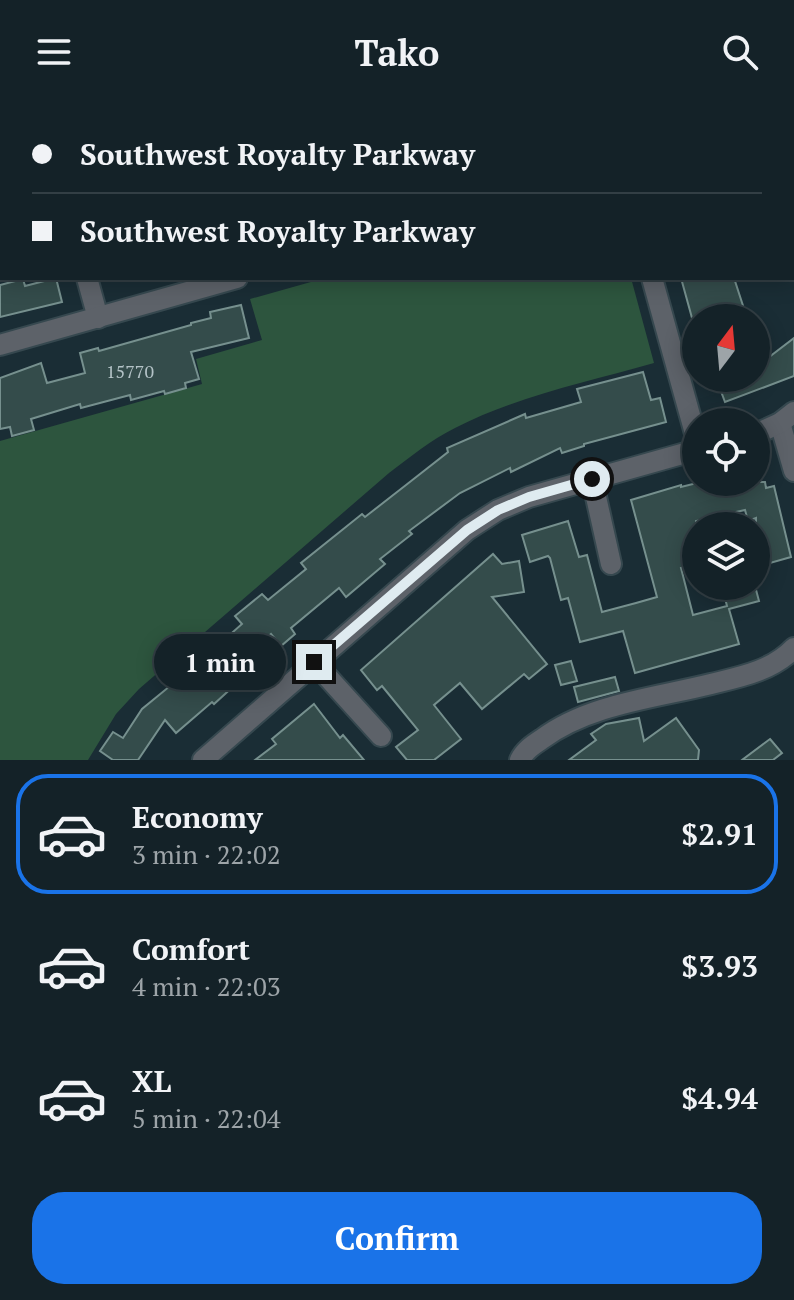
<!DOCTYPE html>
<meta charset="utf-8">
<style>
:root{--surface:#142228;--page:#1d2a30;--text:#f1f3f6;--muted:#9da4a8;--line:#333f45;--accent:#1a73e8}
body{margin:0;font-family:"PT Serif",serif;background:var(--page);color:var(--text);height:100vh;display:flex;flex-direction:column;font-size:30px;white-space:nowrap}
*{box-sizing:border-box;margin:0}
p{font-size:26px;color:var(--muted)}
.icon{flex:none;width:44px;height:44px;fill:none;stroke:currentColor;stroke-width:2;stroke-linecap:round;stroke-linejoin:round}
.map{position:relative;height:656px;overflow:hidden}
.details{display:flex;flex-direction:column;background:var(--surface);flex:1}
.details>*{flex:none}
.top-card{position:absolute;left:0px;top:0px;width:794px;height:176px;box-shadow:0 4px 20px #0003,0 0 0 2px var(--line);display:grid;align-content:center;height:176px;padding:0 32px;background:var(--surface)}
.needle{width:52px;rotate:16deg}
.tools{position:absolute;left:682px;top:200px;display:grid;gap:16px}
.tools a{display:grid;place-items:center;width:88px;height:88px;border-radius:50%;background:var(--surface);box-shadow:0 4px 20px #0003,0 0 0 2px var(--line);font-size:40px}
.end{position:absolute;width:36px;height:36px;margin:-18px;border:10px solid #dfebf0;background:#111;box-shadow:0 0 0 4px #111}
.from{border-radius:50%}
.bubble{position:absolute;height:56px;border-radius:28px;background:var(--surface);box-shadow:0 4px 20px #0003,0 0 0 2px var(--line);font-size:26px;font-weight:700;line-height:56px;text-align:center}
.top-card b{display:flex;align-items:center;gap:28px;height:76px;font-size:30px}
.top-card b+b{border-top:2px solid var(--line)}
.top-card i{width:20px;height:20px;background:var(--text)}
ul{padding:14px 0 0;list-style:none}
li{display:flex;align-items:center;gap:24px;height:120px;margin:0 16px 12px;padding:0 16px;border:4px solid transparent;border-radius:32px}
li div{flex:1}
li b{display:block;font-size:30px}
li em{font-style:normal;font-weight:700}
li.active{border-color:var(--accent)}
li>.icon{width:72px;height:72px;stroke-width:1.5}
.action{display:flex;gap:16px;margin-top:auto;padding:16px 32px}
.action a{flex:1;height:92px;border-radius:32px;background:var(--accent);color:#fff;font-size:32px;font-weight:700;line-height:92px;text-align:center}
header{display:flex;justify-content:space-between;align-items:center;height:104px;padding:0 32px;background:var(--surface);font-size:36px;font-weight:700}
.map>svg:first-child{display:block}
.green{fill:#2d553e}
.building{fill:#344c4b;stroke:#76908e;stroke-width:2}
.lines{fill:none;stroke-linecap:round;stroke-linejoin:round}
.minor-casing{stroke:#36484f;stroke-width:24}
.minor{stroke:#5d6269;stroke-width:20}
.route{stroke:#dfebf0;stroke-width:10}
.labels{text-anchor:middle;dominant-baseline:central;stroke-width:6;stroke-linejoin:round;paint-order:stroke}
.number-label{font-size:18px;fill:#b4c3c7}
</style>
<header><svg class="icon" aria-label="menu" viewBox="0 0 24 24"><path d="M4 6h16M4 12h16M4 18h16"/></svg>Tako<svg class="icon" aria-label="search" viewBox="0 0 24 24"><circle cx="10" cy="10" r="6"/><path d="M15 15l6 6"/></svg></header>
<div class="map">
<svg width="794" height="656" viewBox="0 0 794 656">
<rect width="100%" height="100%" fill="#1a2d35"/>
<g class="green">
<path d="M0,0h306l-304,2 -2,84z"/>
<path d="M627,0h167v117l-2,2v-117z"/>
<path d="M325,174h306l23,85c-66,19 -137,33 -199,65 -24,12 -45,29 -66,45l-250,216 -23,25 -28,46h-88v-319l202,-57 -6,-25 66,-19 -12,-41z"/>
</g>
<g class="building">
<path d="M56,174l6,24 -62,15v-32l23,-6 2,7z"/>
<path d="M681,174h53l13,40h-55z"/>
<path d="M241,201l8,33 -58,14 8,27 -14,4 1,5 -21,6 -1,-3 -33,9 -1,-5 -49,13 -1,-4 -49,15 3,11 -22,6 -2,-9 -10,2v-51l41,-15 6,20 38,-10 -5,-20 18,-5 1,3 92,-26v-2l20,-5 -1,-6z"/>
<path d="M794,234v38l-69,26 -9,-24h40v-11z"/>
<path d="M643,268l8,28 9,-2 6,24 -82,22v2l-22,7 -2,-5 -49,24 -1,-4 -50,25 -51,38 3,3 -32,25 5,5 -39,33 -7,-9 -48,40 4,6 -14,12 -10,-12 -34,29 10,11 -33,30 -2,-2 -36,31 -11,-13 -27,40h-25l-13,-9 13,-19 10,6 19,-29 28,-23 1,1 71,-63 -7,-8 27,-22 6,6 38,-31 -5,-6 61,-49 3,3 41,-32 42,-33 -1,-4 78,-34 1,4 55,-16 -4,-13z"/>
<path d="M701,378h64l1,6 8,-2 17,71 -35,10v-49l-8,3 -3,-11 -49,11v43l-15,4 12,47 34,-9 -5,-20h33l4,15 -30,8 10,35 -104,29 -12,-42 -43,11 -12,-44 -7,2 -11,-42 -2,-2 -18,6 -8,-27 46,-14 11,36 8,-2 15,57 34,-9 21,-6 -26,-97 50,-15v2z"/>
<path d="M493,450l9,10 17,-3 5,31 -32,5 55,67 -18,15 -5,-5 -42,35 -22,-26 -26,22 27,34 -27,21h-27l-11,-13 22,-17 -36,-44 -5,4 -16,-20z"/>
<path d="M571,557l6,20 -16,4 -6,-20z"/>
<path d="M615,573l4,14 -41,11 -4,-15z"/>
<path d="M314,600l26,34 3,-3 21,25h-109l21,-16 -4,-5z"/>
<path d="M639,614l5,23 32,-23 23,32 -1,10h-129l27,-20 -5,-6 15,-10z"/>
<path d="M770,635l12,14 -9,7h-31z"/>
</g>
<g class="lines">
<defs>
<g id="minor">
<path d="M603,0v2"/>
<path d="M87,174l11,40"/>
<path d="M652,174l44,159"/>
<path d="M0,241l237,-67"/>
<path d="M780,319l14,48"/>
<path d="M756,330l24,-11 14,-11"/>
<path d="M592,375l19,85"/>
<path d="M314,558l67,74"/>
<path d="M203,656l264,-230 31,-20 31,-13 167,-47"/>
<path d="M520,656c5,-10 13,-15 22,-21 47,-35 113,-41 169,-55 29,-7 61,-13 83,-36"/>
</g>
</defs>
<use href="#minor" class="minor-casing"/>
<use href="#minor" class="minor"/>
</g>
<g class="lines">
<path class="route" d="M314,558l153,-132 31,-20 31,-13 63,-18"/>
</g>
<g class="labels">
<g class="number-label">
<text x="130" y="267">15770</text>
</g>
</g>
</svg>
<div class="tools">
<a><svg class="needle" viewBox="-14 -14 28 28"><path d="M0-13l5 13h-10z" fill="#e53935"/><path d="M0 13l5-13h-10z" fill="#9da4a8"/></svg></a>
<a><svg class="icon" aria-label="locate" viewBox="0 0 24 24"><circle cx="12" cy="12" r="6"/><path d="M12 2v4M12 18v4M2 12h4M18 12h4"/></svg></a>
<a><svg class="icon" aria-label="layers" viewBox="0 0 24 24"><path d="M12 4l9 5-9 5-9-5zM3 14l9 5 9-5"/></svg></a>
</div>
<i class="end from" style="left:592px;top:375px"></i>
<i class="end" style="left:314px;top:558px"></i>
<div class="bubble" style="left:154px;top:530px;width:132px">1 min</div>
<div class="top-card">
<b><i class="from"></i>Southwest Royalty Parkway</b>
<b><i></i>Southwest Royalty Parkway</b>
</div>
</div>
<section class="details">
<ul>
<li class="active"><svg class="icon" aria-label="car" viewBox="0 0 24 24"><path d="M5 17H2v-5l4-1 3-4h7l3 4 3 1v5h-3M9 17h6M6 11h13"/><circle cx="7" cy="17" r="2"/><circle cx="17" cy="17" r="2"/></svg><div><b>Economy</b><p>3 min · 22:02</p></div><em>$2.91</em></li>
<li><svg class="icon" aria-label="car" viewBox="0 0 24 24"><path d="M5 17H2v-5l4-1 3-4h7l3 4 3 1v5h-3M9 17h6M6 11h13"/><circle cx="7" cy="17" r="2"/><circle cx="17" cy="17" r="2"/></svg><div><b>Comfort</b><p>4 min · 22:03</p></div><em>$3.93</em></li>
<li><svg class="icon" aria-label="car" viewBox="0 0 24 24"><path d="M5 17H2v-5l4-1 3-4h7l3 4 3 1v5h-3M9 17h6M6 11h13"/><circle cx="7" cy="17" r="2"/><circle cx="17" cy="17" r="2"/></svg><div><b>XL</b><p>5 min · 22:04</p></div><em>$4.94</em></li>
</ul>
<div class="action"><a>Confirm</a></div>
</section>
